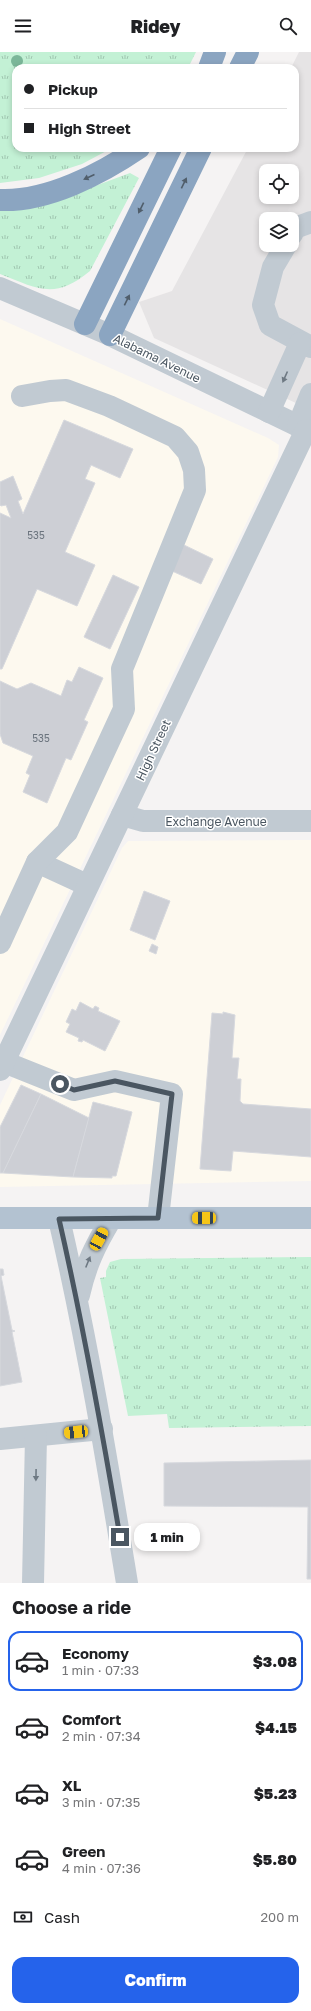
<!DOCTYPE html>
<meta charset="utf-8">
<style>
:root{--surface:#fff;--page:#f2f2f2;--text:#202124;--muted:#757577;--line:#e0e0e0;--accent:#2563eb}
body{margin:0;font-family:"Golos Text",sans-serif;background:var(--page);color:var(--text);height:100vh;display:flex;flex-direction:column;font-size:15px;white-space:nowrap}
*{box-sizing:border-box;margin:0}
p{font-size:13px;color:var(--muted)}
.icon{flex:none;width:22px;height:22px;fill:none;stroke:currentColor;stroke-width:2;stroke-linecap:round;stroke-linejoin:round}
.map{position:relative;height:1531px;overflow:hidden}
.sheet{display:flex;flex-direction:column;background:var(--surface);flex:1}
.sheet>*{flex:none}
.top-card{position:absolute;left:12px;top:12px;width:287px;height:88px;border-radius:12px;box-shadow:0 2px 6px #0003;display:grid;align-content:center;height:88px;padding:0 12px;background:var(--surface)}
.buttons{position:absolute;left:259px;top:112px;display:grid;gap:8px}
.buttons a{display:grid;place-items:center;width:40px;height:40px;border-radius:8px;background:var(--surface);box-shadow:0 2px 6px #0003;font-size:20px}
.end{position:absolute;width:18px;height:18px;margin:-9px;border:5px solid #4a5661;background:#fff;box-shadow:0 0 0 2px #fff}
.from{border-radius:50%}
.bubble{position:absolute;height:28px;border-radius:12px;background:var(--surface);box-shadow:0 2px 6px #0003;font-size:13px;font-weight:800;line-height:28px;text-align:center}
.car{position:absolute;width:12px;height:24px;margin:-12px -6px;border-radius:5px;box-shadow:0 0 3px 1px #0007;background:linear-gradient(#f5c518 24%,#345 0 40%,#f5c518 0 76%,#345 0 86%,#f5c518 0)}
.top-card b{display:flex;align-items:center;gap:14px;height:38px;font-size:15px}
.top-card b+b{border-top:1px solid var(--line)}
.top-card i{width:10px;height:10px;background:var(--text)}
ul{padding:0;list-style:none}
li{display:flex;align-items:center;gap:12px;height:60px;margin:0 8px 6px;padding:0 4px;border:2px solid transparent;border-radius:12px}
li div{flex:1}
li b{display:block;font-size:15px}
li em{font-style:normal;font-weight:800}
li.on{border-color:var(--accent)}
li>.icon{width:36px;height:36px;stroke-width:1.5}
h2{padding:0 12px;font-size:18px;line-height:48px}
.pay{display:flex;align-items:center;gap:10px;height:44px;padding:0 12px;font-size:15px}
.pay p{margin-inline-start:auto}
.cta{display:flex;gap:8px;margin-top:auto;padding:8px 12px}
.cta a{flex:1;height:46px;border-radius:12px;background:var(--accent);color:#fff;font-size:16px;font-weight:800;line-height:46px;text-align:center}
header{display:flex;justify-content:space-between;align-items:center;height:52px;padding:0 12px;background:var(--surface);font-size:18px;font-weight:800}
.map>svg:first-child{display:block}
.commercial{fill:#fdf9ef}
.education{fill:#e6e4e5;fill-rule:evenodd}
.grass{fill:url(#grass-tufts)}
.building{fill:#cdcfd5;stroke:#d7d9de}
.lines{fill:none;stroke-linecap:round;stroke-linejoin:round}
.minor{stroke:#c1cad2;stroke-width:22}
.major{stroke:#b3c2d1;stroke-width:22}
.highway{stroke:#8ba5c1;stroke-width:22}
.tree{fill:#7bb799}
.oneway{fill:#505e6b}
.oneway2{fill:#6e7983}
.route{stroke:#4a5661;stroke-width:5}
.labels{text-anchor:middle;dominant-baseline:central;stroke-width:3;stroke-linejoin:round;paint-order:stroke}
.number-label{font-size:10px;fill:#6b747e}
.street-label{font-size:12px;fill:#4a5661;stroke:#fff}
</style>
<header><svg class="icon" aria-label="menu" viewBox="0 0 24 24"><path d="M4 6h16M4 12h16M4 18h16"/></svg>Ridey<svg class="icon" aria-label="search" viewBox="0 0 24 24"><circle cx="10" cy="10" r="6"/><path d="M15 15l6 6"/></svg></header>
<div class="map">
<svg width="311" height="1531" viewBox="0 0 311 1531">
<defs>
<pattern id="grass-tufts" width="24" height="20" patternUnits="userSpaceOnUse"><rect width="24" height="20" fill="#c3f1d5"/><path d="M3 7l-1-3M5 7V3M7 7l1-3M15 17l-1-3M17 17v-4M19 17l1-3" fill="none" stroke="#a0c6b0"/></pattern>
</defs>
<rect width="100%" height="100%" fill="#f5f3f3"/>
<g class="commercial">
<path d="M0,267l268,119 11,7 -1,12 -278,578z"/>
<path d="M311,788v341l-311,6v-82l122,-257 6,-7z"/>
</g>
<path class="education" d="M299,0h12v358l-157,-72 -15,-36 33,-11 76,-143h47v-80h-4zM266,119h26v26h-26zM266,167h26v26h-26z"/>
<g class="grass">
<path d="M0,0h196l-8,16h-172v80h96l-30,16 -43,14 -39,5z"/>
<path d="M130,121l9,5 -49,93c-35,29 -52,18 -90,3v-64l57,-10z"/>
<path d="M311,1205v169l-142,2 -2,-14 -39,2 -28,-138 6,-1v-6l4,-9 11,-3z"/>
</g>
<g class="building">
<path d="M64,368l69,29 -13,29 -29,-13 -6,14 10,4 -30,69 30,13 -18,41 -40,-17 -35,80h-2v-156l11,5 -5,-13 -5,1 -1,-1v-23l13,-6 9,23 -4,2 5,13z"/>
<path d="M184,493l29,14 -12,25 -29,-13z"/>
<path d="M113,523l26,12 -29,62 -26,-12z"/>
<path d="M79,615l24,11 -19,42 4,2 -17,38 -5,-2 -19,45 -24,-11 7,-17 -4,-2 7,-17 -30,-13 -3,-9v-53l17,8 14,-6 30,13 6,-16 5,2z"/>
<path d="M144,839l26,10 -15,39 -25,-10z"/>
<path d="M152,892l6,3 -2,7 -7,-3z"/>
<path d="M80,950l13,7 2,-3 4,2 -1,3 22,10 -15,30 -22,-11 -1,2 -4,-1 1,-3 -13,-6 4,-8 -4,-2 6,-13 4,2z"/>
<path d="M223,960l12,3 -3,43h7l-2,21h4l-1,22 3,3 68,5v48l-78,-6 -2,20 -31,-2 12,-156 11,1z"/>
<path d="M21,1033l20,9 -38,79h-3v-46z"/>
<path d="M41,1042l48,24 -16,59 -70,-4z"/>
<path d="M93,1050l39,10 -16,64h-4v2l-39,-1z"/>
<path d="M0,1217h3l1,6 -3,1 11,54 3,1 -3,1 10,50 -22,4z"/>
<path d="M311,1408v119h-4l1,-72 -144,-1v-43z"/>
</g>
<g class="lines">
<g class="minor">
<path d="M292,182l3,-6 16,-6"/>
<path d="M286,193l-13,22 -10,38 7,20 41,22"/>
<path d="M0,236l110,47 201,97"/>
<path d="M269,360l31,-69"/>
<path d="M298,374l13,-32"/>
<path d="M122,763l21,6h168"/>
<path d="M37,810l50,23"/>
<path d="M0,891l37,-81 30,-30 57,-123 -2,-40 73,-179 -1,-20 -6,-18 -13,-15 -66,-31 -43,-16 -16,1 -28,5"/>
<path d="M4,1010l70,28 41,-9 57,13 -14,124"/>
<path d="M0,1018l306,-640"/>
<path d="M59,1167c28,121 48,242 68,364"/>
<path d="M79,1243c7,-31 16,-49 32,-76"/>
<path d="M0,1387l102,-10"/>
<path d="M33,1531l3,-147"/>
</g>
<path class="major" d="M0,1166h311"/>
<g class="highway">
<path d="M209,16l6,-16"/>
<path d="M240,16l8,-16"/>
<path d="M0,148c47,2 101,-26 139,-52"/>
<path d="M85,272l86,-176"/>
<path d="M110,283l91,-187"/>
</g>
</g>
<circle class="tree" cx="17" cy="9" r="6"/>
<defs><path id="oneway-solid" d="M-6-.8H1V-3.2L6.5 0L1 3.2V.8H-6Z"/></defs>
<g class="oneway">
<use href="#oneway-solid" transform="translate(89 125) rotate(156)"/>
<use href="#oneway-solid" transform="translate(184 131) rotate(-64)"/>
<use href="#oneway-solid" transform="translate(141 156) rotate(116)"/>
<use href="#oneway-solid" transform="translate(127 248) rotate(-64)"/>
</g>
<g class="oneway2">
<use href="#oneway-solid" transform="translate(285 325) rotate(114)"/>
<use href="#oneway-solid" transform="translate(88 1210) rotate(-68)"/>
<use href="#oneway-solid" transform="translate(36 1423) rotate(91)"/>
</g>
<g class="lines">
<path class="route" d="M60,1032l14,6 41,-9 57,13 -14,124 -99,1c24,105 43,211 61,318"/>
</g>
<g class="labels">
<g class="number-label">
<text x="36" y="483">535</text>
<text x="41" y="686">535</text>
</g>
<g class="street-label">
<text transform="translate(157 306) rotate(26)">Alabama Avenue</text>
<text transform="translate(153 698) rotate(-65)">High Street</text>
<text x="216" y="769">Exchange Avenue</text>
</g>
</g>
</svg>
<div class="buttons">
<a><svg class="icon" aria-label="locate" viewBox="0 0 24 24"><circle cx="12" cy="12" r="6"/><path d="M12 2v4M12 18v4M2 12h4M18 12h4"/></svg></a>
<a><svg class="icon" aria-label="layers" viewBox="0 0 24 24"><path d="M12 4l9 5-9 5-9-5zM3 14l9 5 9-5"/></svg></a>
</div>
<i class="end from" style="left:60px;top:1032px"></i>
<i class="end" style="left:120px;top:1485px"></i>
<div class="bubble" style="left:134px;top:1471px;width:66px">1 min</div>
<i class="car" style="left:204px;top:1166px;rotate:270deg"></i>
<i class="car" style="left:99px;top:1187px;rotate:29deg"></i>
<i class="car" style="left:76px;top:1380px;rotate:264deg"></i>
<div class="top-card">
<b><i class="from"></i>Pickup</b>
<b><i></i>High Street</b>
</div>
</div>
<section class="sheet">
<h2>Choose a ride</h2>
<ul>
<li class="on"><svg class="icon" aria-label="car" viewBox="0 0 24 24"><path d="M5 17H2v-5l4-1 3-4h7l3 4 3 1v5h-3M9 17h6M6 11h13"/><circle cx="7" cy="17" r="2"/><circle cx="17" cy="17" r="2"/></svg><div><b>Economy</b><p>1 min · 07:33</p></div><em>$3.08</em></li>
<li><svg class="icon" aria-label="car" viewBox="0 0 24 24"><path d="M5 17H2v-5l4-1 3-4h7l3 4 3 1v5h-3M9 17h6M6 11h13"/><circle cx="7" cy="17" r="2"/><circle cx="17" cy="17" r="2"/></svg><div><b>Comfort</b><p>2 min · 07:34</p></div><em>$4.15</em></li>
<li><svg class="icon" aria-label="car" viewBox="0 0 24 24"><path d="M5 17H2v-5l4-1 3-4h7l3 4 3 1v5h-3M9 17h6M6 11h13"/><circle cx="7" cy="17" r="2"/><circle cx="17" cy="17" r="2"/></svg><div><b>XL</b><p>3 min · 07:35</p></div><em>$5.23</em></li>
<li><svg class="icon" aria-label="car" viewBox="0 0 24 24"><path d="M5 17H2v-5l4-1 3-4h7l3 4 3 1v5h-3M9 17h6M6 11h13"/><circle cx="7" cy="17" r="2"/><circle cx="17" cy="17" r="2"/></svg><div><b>Green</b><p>4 min · 07:36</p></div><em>$5.80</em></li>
</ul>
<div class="pay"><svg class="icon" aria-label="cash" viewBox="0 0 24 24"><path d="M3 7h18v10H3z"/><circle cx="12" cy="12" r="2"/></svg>Cash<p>200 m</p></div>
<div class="cta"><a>Confirm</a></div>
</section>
